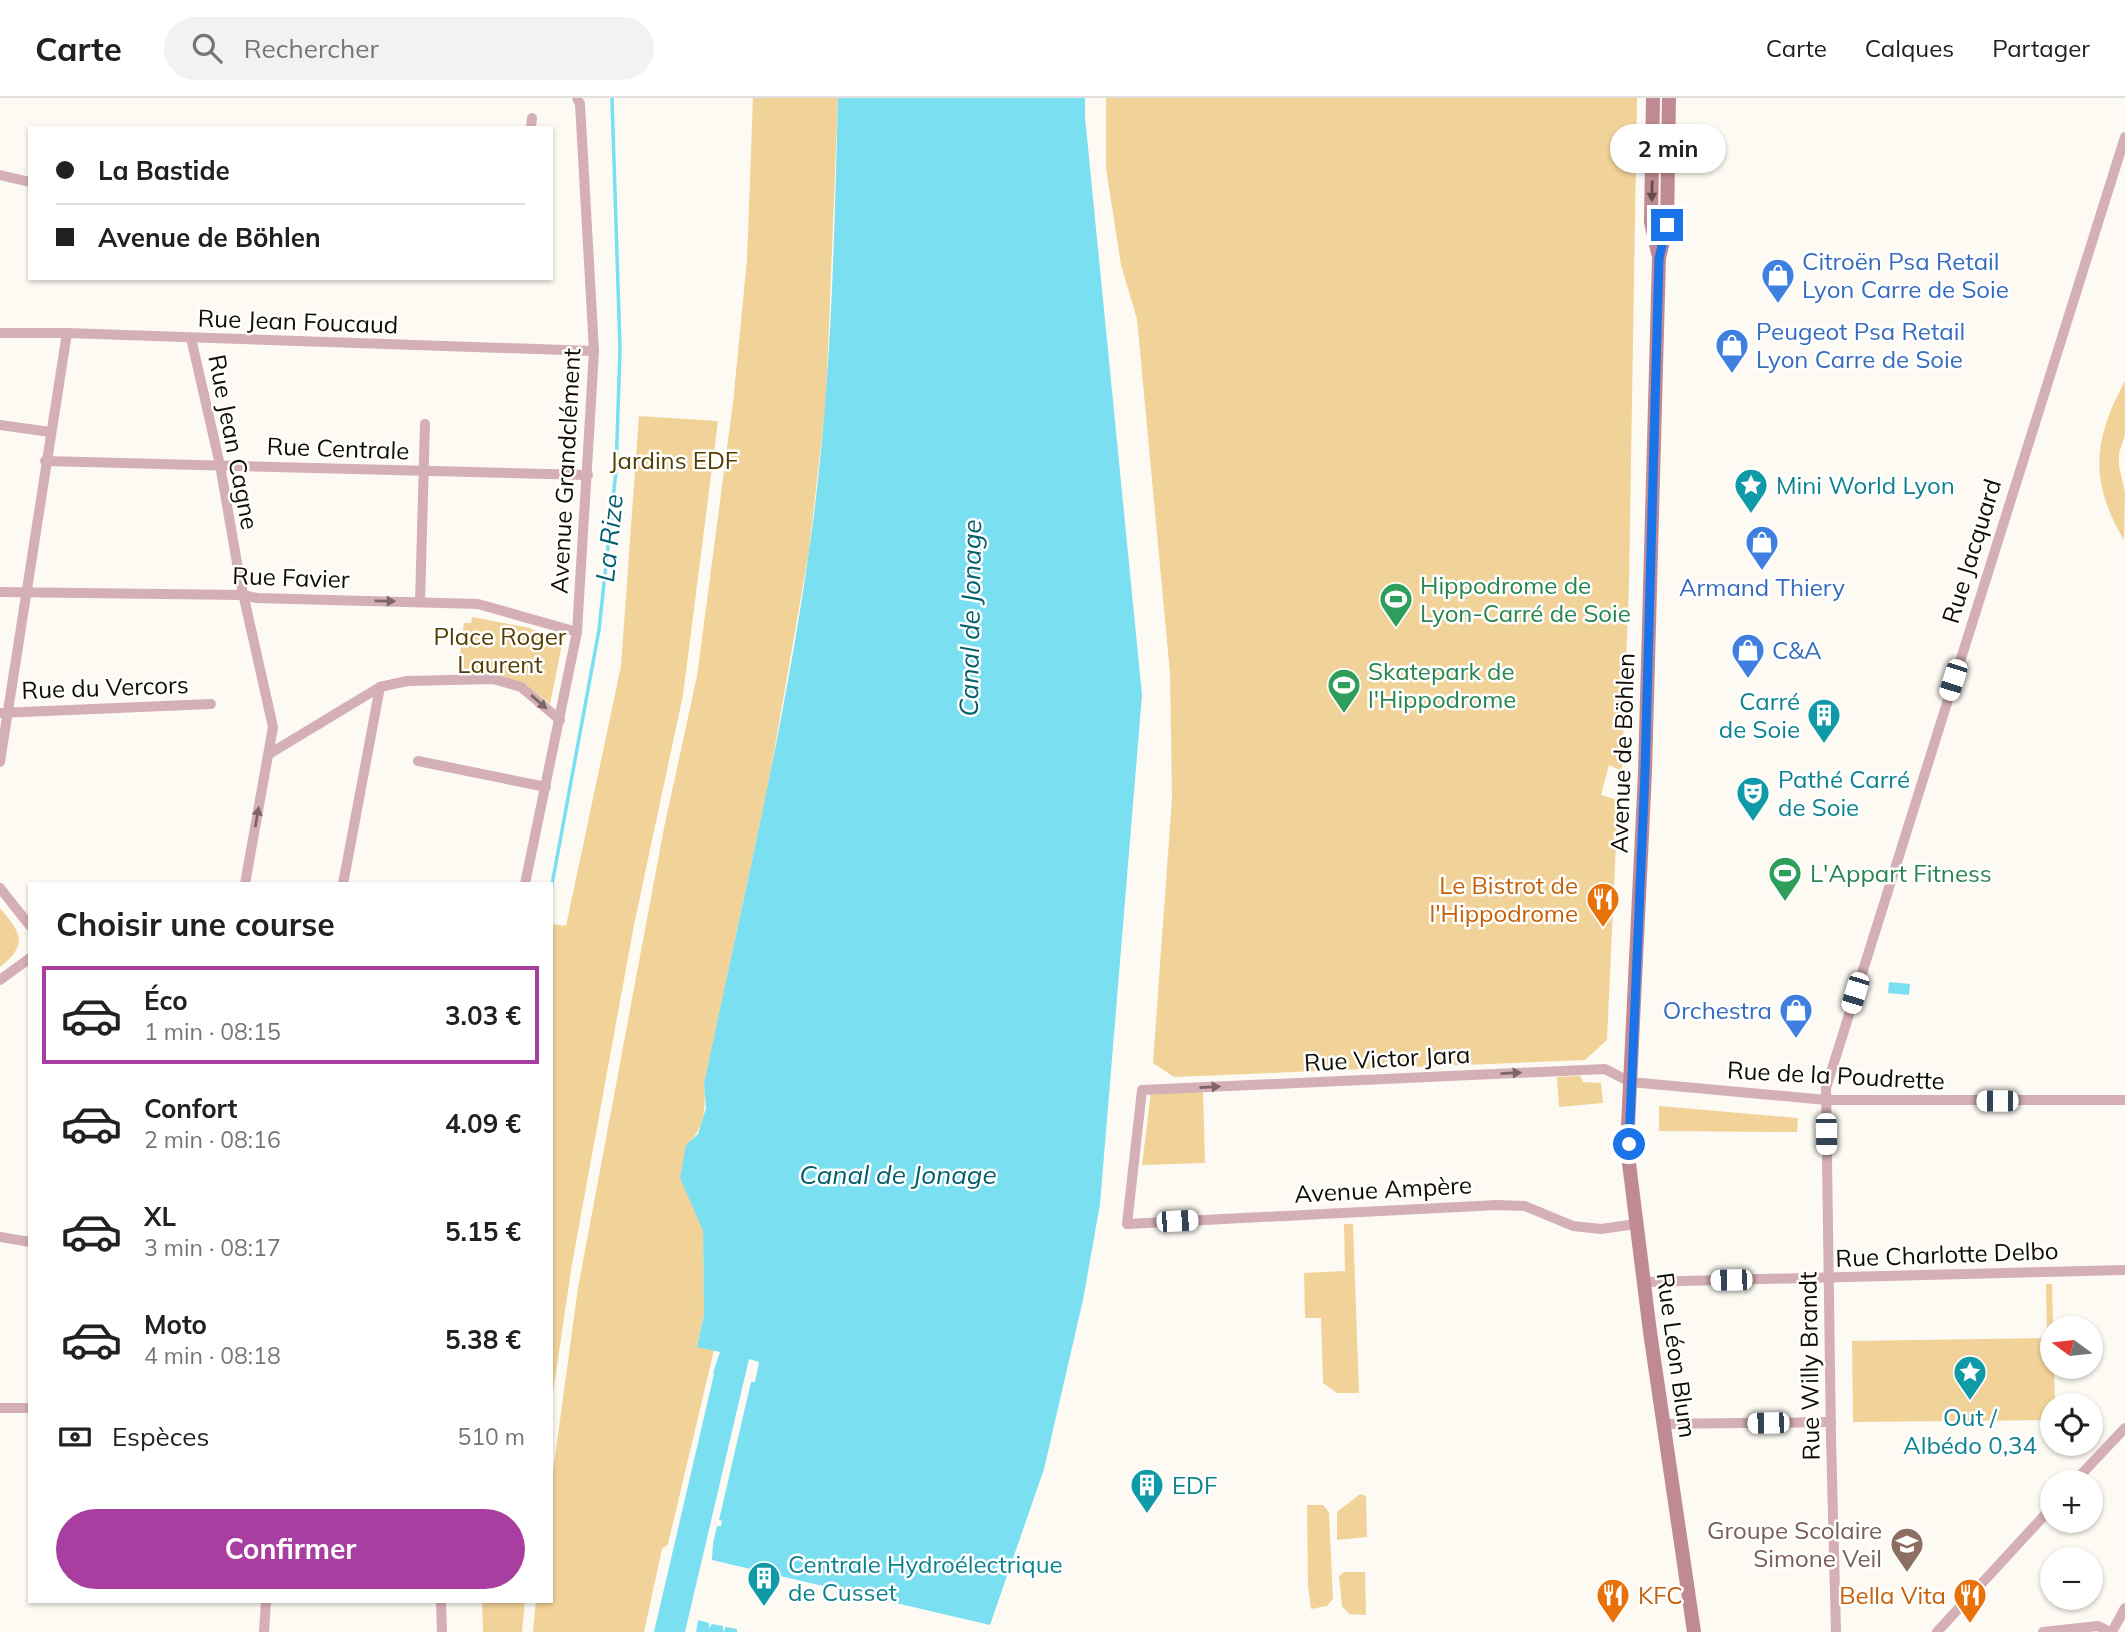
<!DOCTYPE html>
<html lang="fr">
<meta charset="utf-8">
<style>
:root{--surface:#fff;--page:#f2f2f2;--text:#202124;--muted:#757577;--line:#e0e0e0;--accent:#a83fa0}
body{margin:0;font-family:Mulish,sans-serif;background:var(--page);color:var(--text);height:100vh;display:flex;flex-direction:column;font-size:26px;white-space:nowrap}
*{box-sizing:border-box;margin:0}
p{font-size:23px;color:var(--muted)}
.icon{flex:none;width:38px;height:38px;fill:none;stroke:currentColor;stroke-width:2;stroke-linecap:round;stroke-linejoin:round}
.map{position:relative;flex:1;overflow:hidden}
.panel{position:absolute;left:28px;top:784px;width:525px;height:721px;display:flex;flex-direction:column;background:var(--surface);border-radius:0px;box-shadow:0 2px 5px #0004}
.panel>*{flex:none}
.guide{position:absolute;left:28px;top:28px;width:525px;height:154px;border-radius:0px;box-shadow:0 2px 5px #0004;display:grid;align-content:center;height:154px;padding:0 28px;background:var(--surface)}
.needle{width:46px;rotate:285deg}
.fabs{position:absolute;left:2040px;top:1218px;display:grid;gap:14px}
.fabs a{display:grid;place-items:center;width:63px;height:63px;border-radius:50%;background:var(--surface);box-shadow:0 2px 5px #0004;font-size:35px}
.end{position:absolute;width:32px;height:32px;margin:-16px;border:9px solid #1a73e8;background:#fff;box-shadow:0 0 0 4px #fff}
.from{border-radius:50%}
.bubble{position:absolute;height:49px;border-radius:24px;background:var(--surface);box-shadow:0 2px 5px #0004;font-size:23px;font-weight:700;line-height:49px;text-align:center}
.car{position:absolute;width:21px;height:42px;margin:-21px -10px;border-radius:9px;box-shadow:0 0 5px 2px #0007;background:linear-gradient(#fff 24%,#345 0 40%,#fff 0 76%,#345 0 86%,#fff 0)}
.guide b{display:flex;align-items:center;gap:24px;height:66px;font-size:26px}
.guide b+b{border-top:2px solid var(--line)}
.guide i{width:18px;height:18px;background:var(--text)}
ul{padding:0;list-style:none}
li{display:flex;align-items:center;gap:21px;height:98px;margin:0 14px 10px;padding:0 14px;border:4px solid transparent;border-radius:0px}
li div{flex:1}
li b{display:block;font-size:26px}
li em{font-style:normal;font-weight:700}
li.on{border-color:var(--accent)}
li>.icon{width:63px;height:63px;stroke-width:1.5}
h2{padding:0 28px;font-size:32px;line-height:84px}
.pay{display:flex;align-items:center;gap:18px;height:77px;padding:0 28px;font-size:26px}
.pay p{margin-inline-start:auto}
.primary-button{display:flex;gap:14px;margin-top:auto;padding:14px 28px}
.primary-button a{flex:1;height:80px;border-radius:42px;background:var(--accent);color:#fff;font-size:28px;font-weight:700;line-height:80px;text-align:center}
header{display:flex;align-items:center;gap:42px;box-sizing:border-box;height:98px;padding:0 35px;background:var(--surface);border-bottom:2px solid var(--line)}
header strong{font-size:33px}
nav{display:flex;gap:38px;margin-inline-start:auto;font-size:24px}
.search{width:490px;height:63px;background:var(--page);display:flex;align-items:center;gap:18px;box-sizing:border-box;padding:0 24px;border-radius:38px;color:var(--muted);font-size:26px}
.map>svg:first-child{display:block}
.green{fill:#f1d399}
.water{fill:#7bdff2}
.lines{fill:none;stroke-linecap:round;stroke-linejoin:round}
.stream{stroke:#7bdff2;stroke-width:3.5}
.street{stroke:#d4afb5;stroke-width:10}
.secondary{stroke:#bf8a93;stroke-width:14}
.oneway{fill:#684c4b}
.oneway2{fill:#7d6665}
.route{stroke:#1a73e8;stroke-width:9}
.labels{text-anchor:middle;dominant-baseline:central;stroke-width:5;stroke-linejoin:round;paint-order:stroke}
.shop-label{font-size:24px;fill:#366cbe;stroke:#fff;text-anchor:start}
.street-label{font-size:24px;fill:#120d03;stroke:#fff}
.park-label{font-size:24px;fill:#543d01;stroke:#fff}
.culture-label{font-size:24px;fill:#0d838f;stroke:#fff;text-anchor:start}
.leisure-label{font-size:24px;fill:#27864d;stroke:#fff;text-anchor:start}
.food-label{font-size:24px;fill:#c56008;stroke:#fff;text-anchor:end}
.education-label{font-size:24px;fill:#785e54;stroke:#fff;text-anchor:end}
.water-label{font-size:26px;font-style:italic;fill:#045f6c;stroke:#fff}
</style>
<header>
<strong>Carte</strong>
<div class="search"><svg class="icon" aria-label="search" viewBox="0 0 24 24"><circle cx="10" cy="10" r="6"/><path d="M15 15l6 6"/></svg>Rechercher</div>
<nav><a>Carte</a><a>Calques</a><a>Partager</a></nav>
</header>
<div class="map">
<svg width="2125" height="1534" viewBox="0 0 2125 1534">
<rect width="100%" height="100%" fill="#fdfaf3"/>
<g class="green">
<path d="M753,0h85l-12,303 -17,150 -41,235 -64,298c2,25 1,44 -18,62l8,61 9,23 1,85 -7,31 17,4 -46,194 -6,5 -18,83h-111l3,-31h15v-115l27,-198 86,-460 33,-152 36,-273 14,-143z"/>
<path d="M1106,0h531l-8,486 -7,187 -13,-6 -8,30 17,5 -11,240 -22,20 -411,17 -21,-14 19,-265 -2,-125 -33,-354 -16,-54 -15,-97z"/>
<path d="M2125,283v54l-6,18v13l6,26 -1,48c-35,-59 -31,-100 1,-159z"/>
<path d="M639,318l79,5 -35,274 -49,230 -62,339 -21,142v-469l3,-13 12,2 55,-260z"/>
<path d="M472,519l58,11 32,16 -12,60c-33,-28 -46,-29 -89,-29l1,-5h-4l6,-47h7z"/>
<path d="M0,810c21,25 29,36 0,59z"/>
<path d="M1580,978l3,6 18,1 2,20 -44,4 -2,-30z"/>
<path d="M1203,992l2,73 -63,2 9,-74z"/>
<path d="M1659,1008l139,12 -1,14 -138,-1z"/>
<path d="M1344,1126h9l6,169h-22l-14,-10 -2,-65h-16l-1,-45 41,-2z"/>
<path d="M2046,1186h6l3,121h-2v15l-200,2 -1,-81 195,-3z"/>
<path d="M1360,1396l6,2 1,41 -30,3v-28z"/>
<path d="M1307,1407h16l6,7 4,87 -6,7 -16,3 -3,-23z"/>
<path d="M1344,1474h21l1,43 -17,-1 -7,-8 -3,-30z"/>
<path d="M482,1503h43l-3,31h-39z"/>
</g>
<g class="water">
<path d="M838,0h247v19l57,578 -42,509 -17,96 -39,169 -54,156 -278,-65 1,-17 4,-17h4l1,-5 -3,-1 32,-138h4l4,-20 -10,-3 -64,273h-31l60,-258 -1,-1 7,-21 -23,-5 7,-32 -1,-84 -23,-53 6,-33 12,-11 8,-26 -2,-24c37,-177 80,-354 105,-533 22,-150 25,-302 29,-453z"/>
<path d="M1889,884l21,2 -1,11 -21,-2z"/>
<path d="M698,1522l11,3v5l3,-4 11,2v6l3,-5 11,2v3h-41z"/>
</g>
<g class="lines">
<path class="stream" d="M551,792l48,-260 17,-159 4,-122 -8,-251"/>
<g class="street">
<path d="M531,30l1,-10"/>
<path d="M0,77l30,7"/>
<path d="M0,235h67l527,18"/>
<path d="M191,240l29,127 20,115 33,147 -28,157"/>
<path d="M0,327l50,7"/>
<path d="M45,363l543,14"/>
<path d="M0,494l243,3 14,3 221,6 99,28"/>
<path d="M420,504l5,-178"/>
<path d="M0,615l211,-9"/>
<path d="M269,656l111,-67 27,-6 86,-2 28,8 39,33"/>
<path d="M418,663l128,26"/>
<path d="M0,664l67,-429"/>
<path d="M343,786l37,-197"/>
<path d="M525,786l52,-252 17,-281 -14,-247 -3,-6"/>
<path d="M0,790l30,38"/>
<path d="M0,882l30,-22"/>
<path d="M1636,1126l-35,5 -28,-3 -48,-20 -28,-1 -370,19 15,-134 463,-21 25,13 196,18h299"/>
<path d="M0,1139l30,5"/>
<path d="M1644,1184l481,-12"/>
<path d="M0,1310h30"/>
<path d="M1663,1326l168,-2"/>
<path d="M2074,1384l51,-54"/>
<path d="M441,1503l1,31"/>
<path d="M264,1534l2,-31"/>
<path d="M1836,1534l-5,-194 -5,-350 299,-951"/>
<path d="M1937,1534l116,-126"/>
<path d="M2043,1534l55,-6 12,6"/>
<path d="M2112,1534l13,-24"/>
</g>
<g class="secondary">
<path d="M1653,0l-2,124 7,31"/>
<path d="M1669,0l-2,127 -8,33 -14,514 -17,354 1,37 21,169 44,300"/>
</g>
</g>
<defs><path id="oneway-solid" d="M-6-.8H1V-3.2L6.5 0L1 3.2V.8H-6Z" transform="scale(1.75)"/></defs>
<use class="oneway" href="#oneway-solid" transform="translate(1652 93) rotate(91)"/>
<g class="oneway2">
<use href="#oneway-solid" transform="translate(385 503) rotate(1)"/>
<use href="#oneway-solid" transform="translate(539 604) rotate(41)"/>
<use href="#oneway-solid" transform="translate(257 719) rotate(-80)"/>
<use href="#oneway-solid" transform="translate(1511 975) rotate(-3)"/>
<use href="#oneway-solid" transform="translate(1210 989) rotate(-3)"/>
</g>
<g class="lines">
<path class="route" d="M1629,1046l16,-372 14,-514 8,-33"/>
</g>
<defs>
<symbol id="shop-pin" viewBox="-11 -11 22 30"><path d="M0 17L-7.5 6A9.5 9.5 0 1 1 7.5 6Z" fill="#3f7fe0" stroke="#fff"/><path d="M-5-2.5h2.3a2.7 3.5 0 0 1 5.4 0H5L5.5 6h-11ZM-1.5-2.5h3a1.5 2.3 0 0 0-3 0Z" fill="#fff"/></symbol>
<symbol id="sight-pin" viewBox="-11 -11 22 30"><path d="M0 17L-7.5 6A9.5 9.5 0 1 1 7.5 6Z" fill="#0f9aa8" stroke="#fff"/><path d="M0-6L1.8-2.2L6-1.7L2.9 1.2L3.7 5.4L0 3.3L-3.7 5.4L-2.9 1.2L-6-1.7L-1.8-2.2Z" fill="#fff"/></symbol>
<symbol id="stadium-pin" viewBox="-11 -11 22 30"><path d="M0 17L-7.5 6A9.5 9.5 0 1 1 7.5 6Z" fill="#2e9e5b" stroke="#fff"/><path d="M0-5a6.5 5 0 1 0 0 10a6.5 5 0 1 0 0-10ZM-3.5-1.8h7v3.6h-7Z" fill="#fff"/></symbol>
<symbol id="building-pin" viewBox="-11 -11 22 30"><path d="M0 17L-7.5 6A9.5 9.5 0 1 1 7.5 6Z" fill="#0f9aa8" stroke="#fff"/><path d="M-4-6H4V6H1V3H-1V6H-4ZM-2.5-4.3h1.7v1.8h-1.7ZM.8-4.3h1.7v1.8H.8ZM-2.5-1h1.7V.8h-1.7ZM.8-1h1.7V.8H.8Z" fill="#fff"/></symbol>
<symbol id="theatre-pin" viewBox="-11 -11 22 30"><path d="M0 17L-7.5 6A9.5 9.5 0 1 1 7.5 6Z" fill="#0f9aa8" stroke="#fff"/><path d="M-5-5.5Q0-4 5-5.5V0Q5 5 0 6Q-5 5-5 0ZM-3.3-2.5H-1v1.5H-3.3ZM1-2.5H3.3v1.5H1ZM-2.8 1Q0 5.5 2.8 1Z" fill="#fff"/></symbol>
<symbol id="restaurant-pin" viewBox="-11 -11 22 30"><path d="M0 17L-7.5 6A9.5 9.5 0 1 1 7.5 6Z" fill="#e8710a" stroke="#fff"/><path d="M-5-6h1v4h1v-4h1v4h1v-4h1v5L-1.5 .5V6h-2V.5L-5-1ZM5-6V6H3V1.5H1.5Q1.5-4 5-6Z" fill="#fff"/></symbol>
<symbol id="school-pin" viewBox="-11 -11 22 30"><path d="M0 17L-7.5 6A9.5 9.5 0 1 1 7.5 6Z" fill="#8d6e63" stroke="#fff"/><path d="M0-5L7-2L0 1L-7-2ZM-4 1L0 2.5L4 1V4Q0 6-4 4Z" fill="#fff"/></symbol>
</defs>
<g fill-rule="evenodd">
<use href="#shop-pin" x="1759" y="158" width="38" height="52"/>
<use href="#shop-pin" x="1713" y="228" width="38" height="52"/>
<use href="#sight-pin" x="1732" y="368" width="38" height="52"/>
<use href="#shop-pin" x="1743" y="425" width="38" height="52"/>
<use href="#stadium-pin" x="1377" y="482" width="38" height="52"/>
<use href="#shop-pin" x="1729" y="533" width="38" height="52"/>
<use href="#stadium-pin" x="1325" y="568" width="38" height="52"/>
<use href="#building-pin" x="1805" y="598" width="38" height="52"/>
<use href="#theatre-pin" x="1734" y="676" width="38" height="52"/>
<use href="#stadium-pin" x="1766" y="756" width="38" height="52"/>
<use href="#restaurant-pin" x="1584" y="782" width="38" height="52"/>
<use href="#shop-pin" x="1777" y="893" width="38" height="52"/>
<use href="#sight-pin" x="1951" y="1255" width="38" height="52"/>
<use href="#building-pin" x="1128" y="1368" width="38" height="52"/>
<use href="#school-pin" x="1888" y="1427" width="38" height="52"/>
<use href="#building-pin" x="745" y="1461" width="38" height="52"/>
<use href="#restaurant-pin" x="1594" y="1478" width="38" height="52"/>
<use href="#restaurant-pin" x="1951" y="1478" width="38" height="52"/>
</g>
<g class="labels">
<g class="shop-label">
<text x="1802" y="163">Citroën Psa Retail<tspan x="1802" dy="28">Lyon Carre de Soie</tspan></text>
<text x="1756" y="233">Peugeot Psa Retail<tspan x="1756" dy="28">Lyon Carre de Soie</tspan></text>
<text x="1762" y="489" text-anchor="middle">Armand Thiery</text>
<text x="1772" y="552">C&amp;A</text>
<text x="1772" y="912" text-anchor="end">Orchestra</text>
</g>
<g class="street-label">
<text transform="translate(298 223) rotate(2)">Rue Jean Foucaud</text>
<text transform="translate(234 344) rotate(79)">Rue Jean Cagne</text>
<text transform="translate(338 350) rotate(2)">Rue Centrale</text>
<text transform="translate(565 373) rotate(-87)">Avenue Grandclément</text>
<text transform="translate(1971 453) rotate(-73)">Rue Jacquard</text>
<text transform="translate(291 479) rotate(2)">Rue Favier</text>
<text transform="translate(105 589) rotate(-2)">Rue du Vercors</text>
<text transform="translate(1622 655) rotate(-88)">Avenue de Böhlen</text>
<text transform="translate(1387 960) rotate(-3)">Rue Victor Jara</text>
<text transform="translate(1836 977) rotate(3)">Rue de la Poudrette</text>
<text transform="translate(1383 1091) rotate(-3)">Avenue Ampère</text>
<text transform="translate(1947 1156) rotate(-2)">Rue Charlotte Delbo</text>
<text transform="translate(1677 1257) rotate(82)">Rue Léon Blum</text>
<text transform="translate(1809 1268) rotate(-91)">Rue Willy Brandt</text>
</g>
<g class="park-label">
<text x="674" y="362">Jardins EDF</text>
<text x="500" y="538">Place Roger<tspan x="500" dy="28">Laurent</tspan></text>
</g>
<g class="culture-label">
<text x="1776" y="387">Mini World Lyon</text>
<text x="1800" y="603" text-anchor="end">Carré<tspan x="1800" dy="28">de Soie</tspan></text>
<text x="1778" y="681">Pathé Carré<tspan x="1778" dy="28">de Soie</tspan></text>
<text x="1970" y="1319" text-anchor="middle">Out /<tspan x="1970" dy="28">Albédo 0,34</tspan></text>
<text x="1172" y="1387">EDF</text>
<text x="788" y="1466">Centrale Hydroélectrique<tspan x="788" dy="28">de Cusset</tspan></text>
</g>
<g class="leisure-label">
<text x="1420" y="487">Hippodrome de<tspan x="1420" dy="28">Lyon-Carré de Soie</tspan></text>
<text x="1368" y="573">Skatepark de<tspan x="1368" dy="28">l'Hippodrome</tspan></text>
<text x="1810" y="775">L'Appart Fitness</text>
</g>
<g class="food-label">
<text x="1578" y="787">Le Bistrot de<tspan x="1578" dy="28">l'Hippodrome</tspan></text>
<text x="1638" y="1497" text-anchor="start">KFC</text>
<text x="1946" y="1497">Bella Vita</text>
</g>
<g class="education-label">
<text x="1882" y="1432">Groupe Scolaire<tspan x="1882" dy="28">Simone Veil</tspan></text>
</g>
<g class="water-label">
<text transform="translate(609 440) rotate(-84)">La Rize</text>
<text transform="translate(970 520) rotate(-89)">Canal de Jonage</text>
<text x="898" y="1076">Canal de Jonage</text>
</g>
</g>
</svg>
<div class="fabs">
<a><svg class="needle" viewBox="-14 -14 28 28"><path d="M0-13l5 13h-10z" fill="#e53935"/><path d="M0 13l5-13h-10z" fill="#757577"/></svg></a>
<a><svg class="icon" aria-label="locate" viewBox="0 0 24 24"><circle cx="12" cy="12" r="6"/><path d="M12 2v4M12 18v4M2 12h4M18 12h4"/></svg></a>
<a>+</a>
<a>−</a>
</div>
<i class="end from" style="left:1629px;top:1046px"></i>
<i class="end" style="left:1667px;top:127px"></i>
<div class="bubble" style="left:1610px;top:26px;width:116px">2 min</div>
<i class="car" style="left:1953px;top:582px;rotate:198deg"></i>
<i class="car" style="left:1855px;top:895px;rotate:197deg"></i>
<i class="car" style="left:1997px;top:1003px;rotate:270deg"></i>
<i class="car" style="left:1826px;top:1036px;rotate:179deg"></i>
<i class="car" style="left:1177px;top:1123px;rotate:87deg"></i>
<i class="car" style="left:1731px;top:1182px;rotate:269deg"></i>
<i class="car" style="left:1768px;top:1325px;rotate:269deg"></i>
<div class="guide">
<b><i class="from"></i>La Bastide</b>
<b><i></i>Avenue de Böhlen</b>
</div>
<section class="panel">
<h2>Choisir une course</h2>
<ul>
<li class="on"><svg class="icon" aria-label="car" viewBox="0 0 24 24"><path d="M5 17H2v-5l4-1 3-4h7l3 4 3 1v5h-3M9 17h6M6 11h13"/><circle cx="7" cy="17" r="2"/><circle cx="17" cy="17" r="2"/></svg><div><b>Éco</b><p>1 min · 08:15</p></div><em>3.03 €</em></li>
<li><svg class="icon" aria-label="car" viewBox="0 0 24 24"><path d="M5 17H2v-5l4-1 3-4h7l3 4 3 1v5h-3M9 17h6M6 11h13"/><circle cx="7" cy="17" r="2"/><circle cx="17" cy="17" r="2"/></svg><div><b>Confort</b><p>2 min · 08:16</p></div><em>4.09 €</em></li>
<li><svg class="icon" aria-label="car" viewBox="0 0 24 24"><path d="M5 17H2v-5l4-1 3-4h7l3 4 3 1v5h-3M9 17h6M6 11h13"/><circle cx="7" cy="17" r="2"/><circle cx="17" cy="17" r="2"/></svg><div><b>XL</b><p>3 min · 08:17</p></div><em>5.15 €</em></li>
<li><svg class="icon" aria-label="car" viewBox="0 0 24 24"><path d="M5 17H2v-5l4-1 3-4h7l3 4 3 1v5h-3M9 17h6M6 11h13"/><circle cx="7" cy="17" r="2"/><circle cx="17" cy="17" r="2"/></svg><div><b>Moto</b><p>4 min · 08:18</p></div><em>5.38 €</em></li>
</ul>
<div class="pay"><svg class="icon" aria-label="cash" viewBox="0 0 24 24"><path d="M3 7h18v10H3z"/><circle cx="12" cy="12" r="2"/></svg>Espèces<p>510 m</p></div>
<div class="primary-button"><a>Confirmer</a></div>
</section>
</div>
